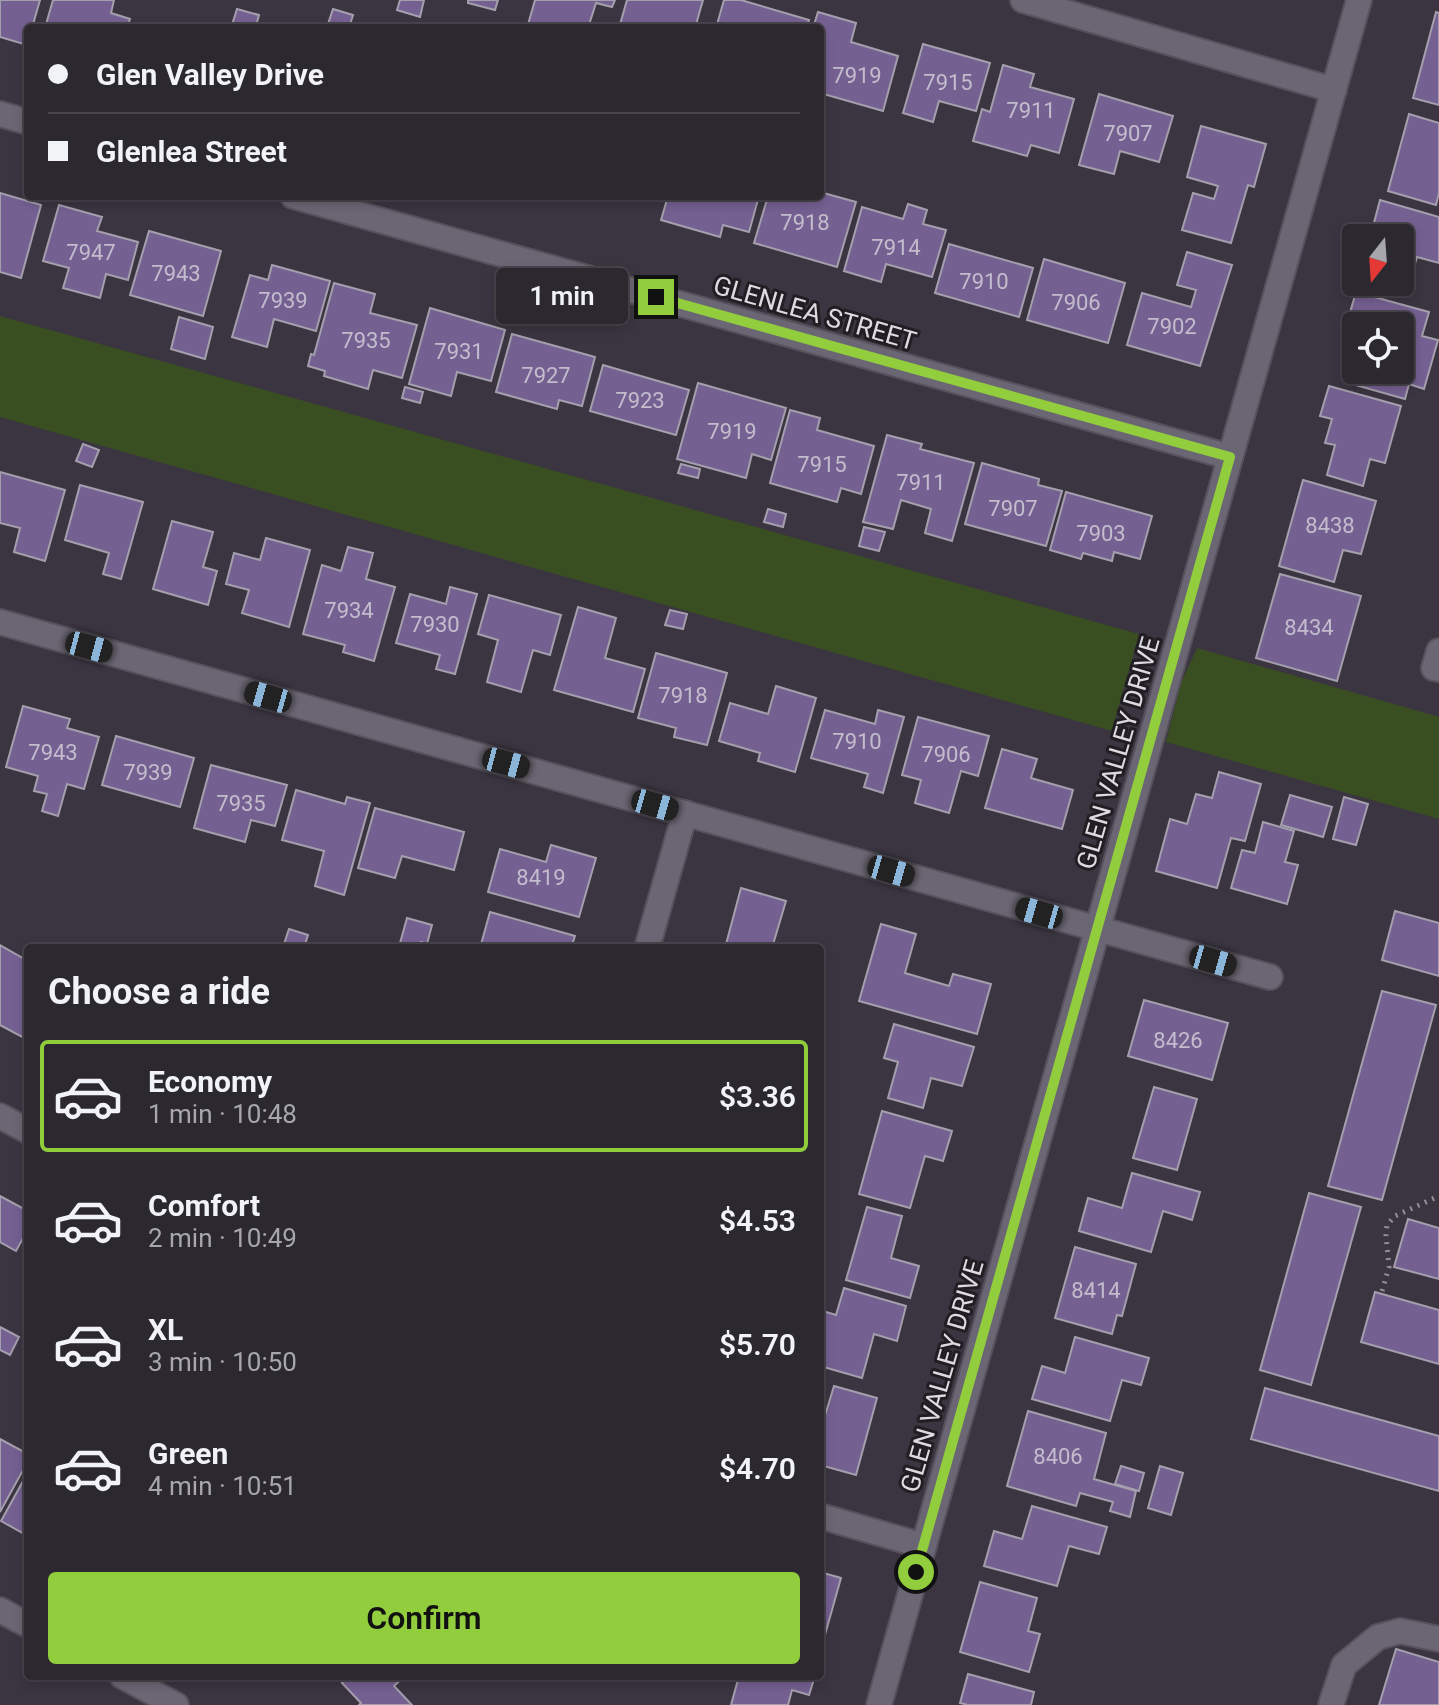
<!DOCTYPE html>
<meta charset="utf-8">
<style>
:root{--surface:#2c2830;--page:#38343c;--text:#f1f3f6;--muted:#a6a6ab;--line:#48444c;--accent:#92cd3e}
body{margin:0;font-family:Roboto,sans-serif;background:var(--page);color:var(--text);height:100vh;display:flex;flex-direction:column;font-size:30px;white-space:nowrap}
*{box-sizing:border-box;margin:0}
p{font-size:26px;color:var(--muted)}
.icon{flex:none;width:44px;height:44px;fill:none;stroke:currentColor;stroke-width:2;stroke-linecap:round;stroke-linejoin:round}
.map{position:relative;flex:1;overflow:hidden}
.panel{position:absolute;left:24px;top:944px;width:800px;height:736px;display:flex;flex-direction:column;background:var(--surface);border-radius:8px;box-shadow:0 4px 12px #0003,0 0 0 2px var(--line)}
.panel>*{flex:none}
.banner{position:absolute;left:24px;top:24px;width:800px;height:176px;border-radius:8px;box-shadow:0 4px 12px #0003,0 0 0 2px var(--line);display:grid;align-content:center;height:176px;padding:0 24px;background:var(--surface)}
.needle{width:52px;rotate:197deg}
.fabs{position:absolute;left:1342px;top:224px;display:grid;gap:16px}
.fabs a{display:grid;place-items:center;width:72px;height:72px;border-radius:8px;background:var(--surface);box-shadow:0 4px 12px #0003,0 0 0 2px var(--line);font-size:40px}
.end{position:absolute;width:36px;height:36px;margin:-18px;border:10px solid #92cd3e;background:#111;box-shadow:0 0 0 4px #111}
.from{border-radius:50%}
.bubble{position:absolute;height:56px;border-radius:8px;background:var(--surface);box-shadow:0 4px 12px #0003,0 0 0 2px var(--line);font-size:26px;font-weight:600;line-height:56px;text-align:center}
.car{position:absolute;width:24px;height:48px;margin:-24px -12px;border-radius:10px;box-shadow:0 0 6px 2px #0007;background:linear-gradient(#222 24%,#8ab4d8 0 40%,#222 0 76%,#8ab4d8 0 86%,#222 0)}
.banner b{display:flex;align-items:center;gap:28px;height:76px;font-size:30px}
.banner b+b{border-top:2px solid var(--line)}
.banner i{width:20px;height:20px;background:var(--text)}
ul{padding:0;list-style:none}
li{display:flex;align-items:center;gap:24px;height:112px;margin:0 16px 12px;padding:0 8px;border:4px solid transparent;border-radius:8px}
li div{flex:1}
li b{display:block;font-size:30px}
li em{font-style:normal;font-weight:600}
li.selected{border-color:var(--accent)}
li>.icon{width:72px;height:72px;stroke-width:1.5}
h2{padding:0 24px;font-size:36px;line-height:96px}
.button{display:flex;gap:16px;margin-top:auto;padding:16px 24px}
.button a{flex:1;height:92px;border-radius:8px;background:var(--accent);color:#111;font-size:32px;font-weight:600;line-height:92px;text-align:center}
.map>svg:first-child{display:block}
.green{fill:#3a4f21}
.building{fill:#756092;stroke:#a49fac;stroke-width:2}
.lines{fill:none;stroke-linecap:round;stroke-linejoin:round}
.minor-casing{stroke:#56515b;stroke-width:28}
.path{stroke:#938f98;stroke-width:5;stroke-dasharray:2 6;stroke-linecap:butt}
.minor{stroke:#6b6673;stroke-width:24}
.route{stroke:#92cd3e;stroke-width:10}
.labels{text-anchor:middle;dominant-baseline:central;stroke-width:6;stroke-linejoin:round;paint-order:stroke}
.number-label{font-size:22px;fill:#c3bccd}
.street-label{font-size:26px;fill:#dddae1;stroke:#201e23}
</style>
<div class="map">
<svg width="1439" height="1705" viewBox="0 0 1439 1705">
<rect width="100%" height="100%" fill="#3a3540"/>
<g class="green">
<path d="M0,316l1139,318 -27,97 -1112,-314z"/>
<path d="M1197,648l242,69v102l-273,-77 15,-59z"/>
</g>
<g class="building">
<path d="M0,0h40l-8,28h-4l-1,17 -27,-8z"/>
<path d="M53,0h61l-3,13 19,6 -3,9h-82z"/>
<path d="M400,0h24l-4,17 -23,-7z"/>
<path d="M468,0h30l-3,10 -27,-7z"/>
<path d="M535,0h80l-3,7 -16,-4 -8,25h-61z"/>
<path d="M627,0h76l-8,28h-76z"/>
<path d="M724,0h17l68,20 -2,8h-91z"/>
<path d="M237,9l22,6 -3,11 8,2h-33z"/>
<path d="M333,9l20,6 -4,13 -21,-4z"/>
<path d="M818,12l38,11 -5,19 47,14 -15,55 -63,-18v-65h-7z"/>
<path d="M1436,12l3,1v92l-26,-7z"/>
<path d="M923,44l67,19 -14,48 -37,-10 -6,21 -30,-9z"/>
<path d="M1003,65l31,9 -4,13 44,12 -15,54 -28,-8 -4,11 -54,-15 9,-32 8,3z"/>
<path d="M1099,94l74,22 -14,46 -39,-11 -6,23 -35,-9z"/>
<path d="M1409,114l30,9v70l-3,12 -48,-14z"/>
<path d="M1201,126l65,18 -12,43 -6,-2 -17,58 -49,-13 11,-37 21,6 4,-13 -31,-9z"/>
<path d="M820,192l36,10 -19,65 -83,-24 14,-47h52z"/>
<path d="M0,193l41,12 -20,73 -21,-6z"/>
<path d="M668,196h91l-10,36 -26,-7 -3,12 -59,-17z"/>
<path d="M1380,200l59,17v46l-22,-6 -10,33 -30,-8h23v-44h-30z"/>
<path d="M908,204l19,6 -4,14 23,6 -14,47 -46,-13 -5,18 -37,-11 18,-64 41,12z"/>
<path d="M59,205l43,12 -5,14 41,11 -10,38 -22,-6 -6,24 -37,-10 6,-20 -26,-7z"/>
<path d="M149,231l72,20 -18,65 -73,-21z"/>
<path d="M949,244l84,24 -14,49 -84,-24z"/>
<path d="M1187,252l45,13 -32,101 -73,-21 15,-52 49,14 5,-17 -19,-5z"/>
<path d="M1044,259l81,24 -17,60 -81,-23z"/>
<path d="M272,265l58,16 -14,50 -42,-12 -7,28 -35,-10 18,-62 18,5z"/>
<path d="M334,283l41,11 -5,19 47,12 -15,53 -29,-8 -5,19 -44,-13 1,-5 -17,-5 3,-12 3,1z"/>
<path d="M1356,292l73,20 -7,24 16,4 -14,49 -15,-5 -4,15 -53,-15 4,-14h44v-44h-44v8l-11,-4z"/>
<path d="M430,308l75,22 -14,51 -34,-9 -6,24 -42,-12z"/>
<path d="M179,317l34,10 -8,32 -34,-10z"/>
<path d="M512,334l83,23 -13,49 -23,-6 -2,9 -61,-17z"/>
<path d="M603,365l86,25 -13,45 -86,-24z"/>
<path d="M698,383l88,25 -15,52 -19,-6 -6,24 -69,-19z"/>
<path d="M1329,386l72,20 -16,57 -15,-4 -7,27 -36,-11 8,-30 -10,-2 7,-24 -12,-3z"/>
<path d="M405,387l18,5 -3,11 -18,-5z"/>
<path d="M790,410l30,8 -3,12 57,16 -13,48 -20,-6 -4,14 -67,-19z"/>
<path d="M887,435l35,9 -2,5 54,14 -22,78 -27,-8 6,-24 -30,-9 -8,29 -30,-7z"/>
<path d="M83,444l16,6 -7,17 -16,-6z"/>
<path d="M982,463l57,16 -1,6 24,6 -16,55 -81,-22z"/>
<path d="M681,464l19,5 -2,9 -20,-5z"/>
<path d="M0,472l65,18 -20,71 -31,-9 6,-24 -20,-5z"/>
<path d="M1303,480l73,21 -15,53 -18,-4 -9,32 -55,-16z"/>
<path d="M80,485l63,17 -22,77 -18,-5 6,-21 -44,-13z"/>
<path d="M1066,492l86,24 -12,43 -26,-7 -2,9 -29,-8 -2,6 -31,-9z"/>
<path d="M768,509l18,5 -3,13 -19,-5z"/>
<path d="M172,521l41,11 -10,35 14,4 -9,34 -55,-16z"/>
<path d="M864,527l21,5 -6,19 -20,-5z"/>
<path d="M266,538l44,12 -21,77 -47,-14 7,-23 -23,-6 8,-31 26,7z"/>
<path d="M348,547l25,6 -7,26 29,8 -21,74 -31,-9 2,-7 -42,-11 19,-69 19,6z"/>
<path d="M1280,574l81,22 -24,85 -81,-23z"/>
<path d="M450,587l27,7 -22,80 -19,-5 4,-14 -44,-12 14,-49 36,10z"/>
<path d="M489,595l72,20 -11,40 -17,-5 -12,42 -34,-10 11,-42 -20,-6z"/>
<path d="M578,607l38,11 -11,40 40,11 -12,43 -79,-22z"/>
<path d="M670,610l17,4 -4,15 -18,-4z"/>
<path d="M656,653l71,20 -20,72 -33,-8 2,-9 -38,-10z"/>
<path d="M776,686l40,12 -21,74 -37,-11 2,-8 -41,-12 11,-38 38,11z"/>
<path d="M23,706l47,13 -3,9 32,9 -15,52 -17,-5 -9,32 -16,-5 5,-17 -13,-3 4,-15 -32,-9z"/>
<path d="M825,710l50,14 3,-14 26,7 -21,76 -19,-6 4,-13 -57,-16z"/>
<path d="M918,717l71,19 -11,40 -17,-5 -12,42 -34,-10 6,-23 -19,-5z"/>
<path d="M116,736l78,22 -14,49 -78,-22z"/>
<path d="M1002,749l35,10 -6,19 42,12 -11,39 -77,-21z"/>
<path d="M211,765l76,20 -12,41 -24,-6 -6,22 -51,-14z"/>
<path d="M1219,772l42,12 -16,57 -14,-3 -14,50 -61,-17 14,-52 17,5 9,-30 16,4z"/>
<path d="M296,790l49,14 2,-7 23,6 -26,92 -29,-9 9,-35 -42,-11z"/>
<path d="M1290,795l42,12 -9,30 -42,-12z"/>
<path d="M1344,797l24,7 -12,41 -23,-6z"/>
<path d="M375,808l89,24 -10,38 -52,-14 -7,22 -37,-10z"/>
<path d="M1263,822l31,9 -9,31 13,3 -11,39 -56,-16 11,-38 13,3z"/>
<path d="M551,845l45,13 -17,59 -91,-25 12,-43 46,13z"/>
<path d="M741,888l45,13 -14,47h-47z"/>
<path d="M1395,911l44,12v53l-57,-16z"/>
<path d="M490,912l85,24 -4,12h-91z"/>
<path d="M407,918l25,7 -5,19 -6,-2 -3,6 -18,-5z"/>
<path d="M881,924l35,10 -11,39 44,13 4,-12 38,10 -14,50 -118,-33z"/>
<path d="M289,929l19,6 -4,13 -21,-1z"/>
<path d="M0,945l28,16v69l-4,8 -24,-13z"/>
<path d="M1382,991l54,14 -54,195 -54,-14z"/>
<path d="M1144,1000l84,23 -16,57 -84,-24z"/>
<path d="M894,1024l80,23 -12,39 -31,-8 -8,30 -35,-10 10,-36 -14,-4z"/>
<path d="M1154,1087l43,12 -20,71 -44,-12z"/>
<path d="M882,1111l70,20 -9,30 -18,-5 -15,52 -51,-14z"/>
<path d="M1132,1173l68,19 -8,28 -29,-9 -12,41 -72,-21 9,-33 34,10z"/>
<path d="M1309,1193l52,14 -50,178 -51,-15z"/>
<path d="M0,1196l28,15v18l-12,22 -16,-9z"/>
<path d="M867,1207l35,9 -11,42 28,8 -9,32 -64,-18z"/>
<path d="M1408,1219l31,9v51l-45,-12z"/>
<path d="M1075,1247l61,17 -14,52 -5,-1 -5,19 -57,-16z"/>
<path d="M844,1288l62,18 -9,35 -23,-7 -12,44 -42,-12v-56l16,5z"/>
<path d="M1375,1292l64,18v54l-78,-22z"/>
<path d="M0,1327l19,10 -9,18 -10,-5z"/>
<path d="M1075,1337l74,21 -8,27 -19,-5 -12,41 -78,-22 10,-33 23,7z"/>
<path d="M834,1386l43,12 -21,77 -36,-10v-33z"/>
<path d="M1265,1388l174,48v55l-188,-52z"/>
<path d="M1028,1411l78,22 -12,46 42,12 -6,26 -20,-6 3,-9 -33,-9 -4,13 -69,-20z"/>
<path d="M0,1439l28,15v7l-28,51z"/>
<path d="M1121,1466l23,7 -5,18 -24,-7z"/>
<path d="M1160,1466l23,7 -12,42 -23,-7z"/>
<path d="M28,1472v64l-27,-15z"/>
<path d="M1032,1506l75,21 -8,27 -30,-8 -12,40 -73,-20 10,-35 28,8z"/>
<path d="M820,1572l21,6 -18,64 -3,-1z"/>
<path d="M980,1582l57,16 -9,33 12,3 -11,38 -69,-20z"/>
<path d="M1396,1649l43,13v43h-60z"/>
<path d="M968,1674l66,18 -3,13h-63l-8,-2z"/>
<path d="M349,1676h56l-11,10 18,19h-53l2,-2 -19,-20z"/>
<path d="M739,1676h76l-6,19 -17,-5 -4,15h-57z"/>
</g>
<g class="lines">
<defs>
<g id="minor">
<path d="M1023,0l311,90"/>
<path d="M0,114l28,8"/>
<path d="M293,196l937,261"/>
<path d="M0,622l1270,355"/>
<path d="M1439,651l-5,17 5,1"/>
<path d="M647,948l38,-135"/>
<path d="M0,1116l28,15"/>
<path d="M820,1516l104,30"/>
<path d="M0,1610l28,15"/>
<path d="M122,1676l54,29"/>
<path d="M879,1705l480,-1705"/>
<path d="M1331,1705l13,-40 34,-28 22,-6 39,8"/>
</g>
</defs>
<use href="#minor" class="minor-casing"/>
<path class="path" d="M1382,1291l7,-24 -3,-32 1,-10 8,-9 44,-20"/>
<use href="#minor" class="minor"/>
</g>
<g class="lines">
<path class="route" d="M656,297l574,160 -314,1115"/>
</g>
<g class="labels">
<g class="number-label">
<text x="857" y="75">7919</text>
<text x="948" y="82">7915</text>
<text x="1031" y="110">7911</text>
<text x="1128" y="133">7907</text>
<text x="805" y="222">7918</text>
<text x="896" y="247">7914</text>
<text x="91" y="252">7947</text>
<text x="176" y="273">7943</text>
<text x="984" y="281">7910</text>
<text x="283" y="300">7939</text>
<text x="1076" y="302">7906</text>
<text x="1172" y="326">7902</text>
<text x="366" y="340">7935</text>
<text x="459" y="351">7931</text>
<text x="546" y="375">7927</text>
<text x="640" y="400">7923</text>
<text x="732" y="431">7919</text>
<text x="822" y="464">7915</text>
<text x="921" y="482">7911</text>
<text x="1013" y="508">7907</text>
<text x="1330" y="525">8438</text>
<text x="1101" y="533">7903</text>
<text x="349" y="610">7934</text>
<text x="435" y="624">7930</text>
<text x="1309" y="627">8434</text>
<text x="683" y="695">7918</text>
<text x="857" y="741">7910</text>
<text x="53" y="752">7943</text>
<text x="946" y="754">7906</text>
<text x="148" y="772">7939</text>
<text x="241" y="803">7935</text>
<text x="541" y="877">8419</text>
<text x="1178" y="1040">8426</text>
<text x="1096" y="1290">8414</text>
<text x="1058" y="1456">8406</text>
</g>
<g class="street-label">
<text transform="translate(815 313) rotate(16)">GLENLEA STREET</text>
<text transform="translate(1118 753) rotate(-74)">GLEN VALLEY DRIVE</text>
<text transform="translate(942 1376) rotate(-74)">GLEN VALLEY DRIVE</text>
</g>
</g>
</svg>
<div class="fabs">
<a><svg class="needle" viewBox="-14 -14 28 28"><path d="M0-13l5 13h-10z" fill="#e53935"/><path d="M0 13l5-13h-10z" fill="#a6a6ab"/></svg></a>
<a><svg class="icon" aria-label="locate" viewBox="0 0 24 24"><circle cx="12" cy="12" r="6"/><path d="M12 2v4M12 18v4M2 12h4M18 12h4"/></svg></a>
</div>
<i class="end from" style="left:916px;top:1572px"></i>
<i class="end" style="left:656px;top:297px"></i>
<div class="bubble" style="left:496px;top:268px;width:132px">1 min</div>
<i class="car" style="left:89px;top:647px;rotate:105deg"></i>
<i class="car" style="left:268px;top:697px;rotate:286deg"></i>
<i class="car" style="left:506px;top:763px;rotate:105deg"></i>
<i class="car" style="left:655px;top:805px;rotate:106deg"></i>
<i class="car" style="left:891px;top:871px;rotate:106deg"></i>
<i class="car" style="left:1039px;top:913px;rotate:286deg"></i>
<i class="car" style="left:1213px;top:961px;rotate:106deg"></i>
<div class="banner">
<b><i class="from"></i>Glen Valley Drive</b>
<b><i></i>Glenlea Street</b>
</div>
<section class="panel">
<h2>Choose a ride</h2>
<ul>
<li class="selected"><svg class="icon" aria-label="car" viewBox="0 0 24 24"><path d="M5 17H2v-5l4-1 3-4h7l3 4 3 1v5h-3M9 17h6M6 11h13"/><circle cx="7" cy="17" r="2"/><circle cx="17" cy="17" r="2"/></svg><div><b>Economy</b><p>1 min · 10:48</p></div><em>$3.36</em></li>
<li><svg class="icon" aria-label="car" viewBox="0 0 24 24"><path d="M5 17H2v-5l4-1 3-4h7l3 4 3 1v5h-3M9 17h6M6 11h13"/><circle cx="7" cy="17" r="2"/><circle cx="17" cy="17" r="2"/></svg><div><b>Comfort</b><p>2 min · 10:49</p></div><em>$4.53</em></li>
<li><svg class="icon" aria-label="car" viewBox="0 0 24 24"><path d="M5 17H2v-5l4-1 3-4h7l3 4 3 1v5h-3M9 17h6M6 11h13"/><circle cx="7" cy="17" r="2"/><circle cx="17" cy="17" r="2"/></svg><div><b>XL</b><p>3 min · 10:50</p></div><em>$5.70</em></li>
<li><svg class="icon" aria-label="car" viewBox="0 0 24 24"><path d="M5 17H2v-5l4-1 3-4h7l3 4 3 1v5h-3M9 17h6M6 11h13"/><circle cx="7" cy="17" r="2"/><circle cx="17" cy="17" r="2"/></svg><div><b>Green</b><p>4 min · 10:51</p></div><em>$4.70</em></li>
</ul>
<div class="button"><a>Confirm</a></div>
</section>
</div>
